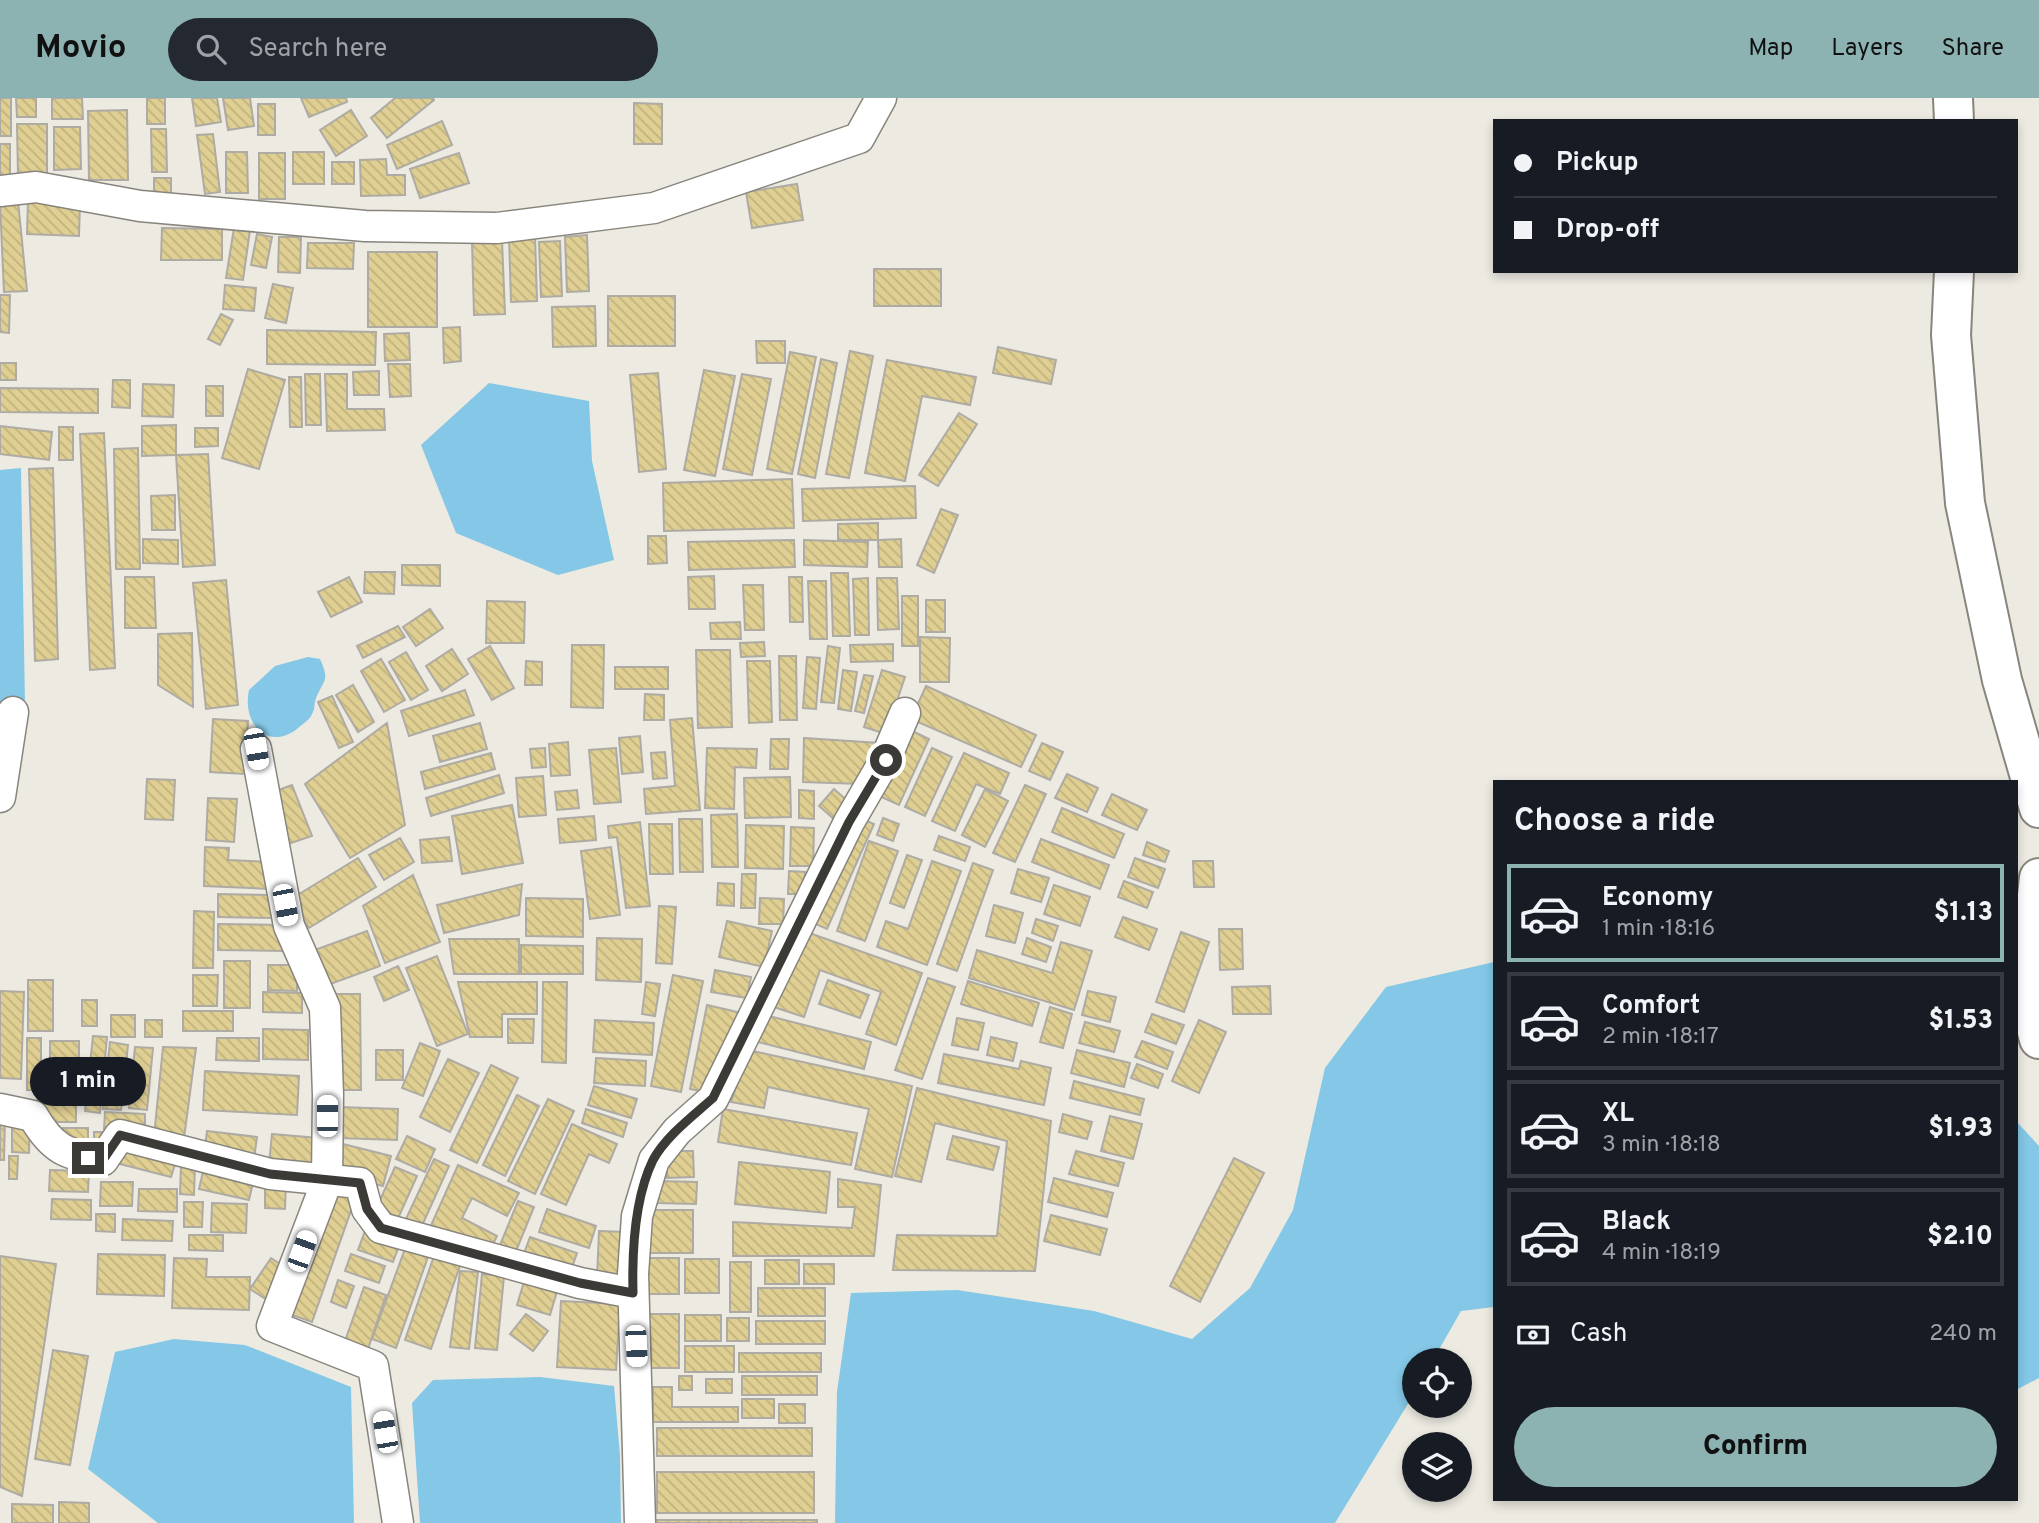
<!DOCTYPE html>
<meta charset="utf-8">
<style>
:root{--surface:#171b24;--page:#242831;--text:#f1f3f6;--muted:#9ea1a6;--line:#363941;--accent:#8cb2b2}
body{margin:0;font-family:Overpass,sans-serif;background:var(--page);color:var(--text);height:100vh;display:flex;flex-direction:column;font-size:26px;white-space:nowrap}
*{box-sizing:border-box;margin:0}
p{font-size:23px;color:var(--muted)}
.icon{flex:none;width:38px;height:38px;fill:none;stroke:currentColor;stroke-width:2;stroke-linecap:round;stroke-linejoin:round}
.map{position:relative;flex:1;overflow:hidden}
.panel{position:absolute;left:1493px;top:682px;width:525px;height:721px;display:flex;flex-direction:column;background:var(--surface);border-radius:0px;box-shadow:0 4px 10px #0003}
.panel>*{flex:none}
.top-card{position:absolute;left:1493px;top:21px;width:525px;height:154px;border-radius:0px;box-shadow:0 4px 10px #0003;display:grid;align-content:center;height:154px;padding:0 21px;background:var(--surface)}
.fabs{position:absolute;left:1402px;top:1250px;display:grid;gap:14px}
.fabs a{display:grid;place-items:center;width:70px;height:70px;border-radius:50%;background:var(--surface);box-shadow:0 4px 10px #0003;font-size:35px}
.end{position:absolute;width:32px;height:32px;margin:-16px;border:9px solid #3b3a37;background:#fff;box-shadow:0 0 0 4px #fff}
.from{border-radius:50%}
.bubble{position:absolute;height:49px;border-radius:24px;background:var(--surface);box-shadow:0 4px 10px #0003;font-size:23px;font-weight:800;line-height:49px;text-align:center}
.car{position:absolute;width:21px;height:42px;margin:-21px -10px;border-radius:9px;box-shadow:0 0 5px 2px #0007;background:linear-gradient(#fff 24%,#345 0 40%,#fff 0 76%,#345 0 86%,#fff 0)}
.top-card b{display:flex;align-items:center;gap:24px;height:66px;font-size:26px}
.top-card b+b{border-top:2px solid var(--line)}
.top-card i{width:18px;height:18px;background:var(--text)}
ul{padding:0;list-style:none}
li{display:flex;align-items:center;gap:21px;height:98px;margin:0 14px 10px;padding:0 7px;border:4px solid var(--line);border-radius:0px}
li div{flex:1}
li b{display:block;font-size:26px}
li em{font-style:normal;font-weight:800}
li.current{border-color:var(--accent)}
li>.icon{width:63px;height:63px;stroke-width:1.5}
h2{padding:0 21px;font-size:32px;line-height:84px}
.pay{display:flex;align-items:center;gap:18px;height:77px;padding:0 21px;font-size:26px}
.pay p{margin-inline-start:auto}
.button{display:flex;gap:14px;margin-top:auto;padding:14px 21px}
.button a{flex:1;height:80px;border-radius:42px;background:var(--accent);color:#111;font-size:28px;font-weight:800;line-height:80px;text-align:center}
header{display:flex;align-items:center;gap:42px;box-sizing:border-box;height:98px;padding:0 35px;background:var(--accent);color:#111}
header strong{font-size:33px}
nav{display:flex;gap:38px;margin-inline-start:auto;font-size:24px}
.search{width:490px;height:63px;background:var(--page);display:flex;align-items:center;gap:18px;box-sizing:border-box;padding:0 24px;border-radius:38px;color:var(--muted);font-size:26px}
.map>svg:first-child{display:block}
.water{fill:#84c7e6}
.building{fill:url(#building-back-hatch);stroke:#adaba3;stroke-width:2}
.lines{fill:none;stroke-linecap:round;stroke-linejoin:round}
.street-casing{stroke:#87857d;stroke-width:33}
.secondary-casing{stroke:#87857d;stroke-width:42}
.street{stroke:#fff;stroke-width:30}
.secondary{stroke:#fff;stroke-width:38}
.route{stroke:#3b3a37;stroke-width:9}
</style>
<header>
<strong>Movio</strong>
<div class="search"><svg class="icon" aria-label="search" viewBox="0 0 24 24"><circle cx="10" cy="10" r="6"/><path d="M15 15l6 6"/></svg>Search here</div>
<nav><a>Map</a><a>Layers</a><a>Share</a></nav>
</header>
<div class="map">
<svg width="2039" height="1425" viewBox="0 0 2039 1425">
<defs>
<pattern id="building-back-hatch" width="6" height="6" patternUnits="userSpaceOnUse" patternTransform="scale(1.75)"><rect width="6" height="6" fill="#e0cf92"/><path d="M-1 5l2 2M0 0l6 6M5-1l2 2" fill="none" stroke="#c1b27e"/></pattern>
</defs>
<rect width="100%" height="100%" fill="#eceae1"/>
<g class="water">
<path d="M489,285l100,18 3,60 22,99 -56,15 -102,-42 -35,-88z"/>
<path d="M21,370l4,238 -25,9v-245z"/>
<path d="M308,559l12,2c10,22 4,20 -4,39 -2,5 -1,12 -4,16 -2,6 -11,11 -15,15 -31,23 -55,-7 -48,-39l26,-24z"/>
<path d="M1494,864v345l-33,4 -28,49h-19v34l-79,129h-500l2,-131 14,-99 106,-3 137,21 98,28 58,-51 43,-78 32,-142 61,-81z"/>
<path d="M2016,1023l23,25v232l-23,12z"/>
<path d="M174,1241l71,6 106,42 3,136h-196l-70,-54 27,-117z"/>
<path d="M540,1279l74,9 6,70 1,67h-201l-8,-120 21,-23z"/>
</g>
<g class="building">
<rect x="0" y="0" width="11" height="38"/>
<path d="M16,0h20v19h-19z"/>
<path d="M52,0h30l1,21h-31z"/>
<rect x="147" y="0" width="18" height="26"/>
<path d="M192,0h25l4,24 -25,4z"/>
<path d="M223,0h27l4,28 -26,4z"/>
<path d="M301,0h45l1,4 -38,15z"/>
<path d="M433,0l1,2 -47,38 -16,-20 24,-20z"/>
<path d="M634,5l28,1v40h-28z"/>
<rect x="258" y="6" width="17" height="31"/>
<path d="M127,12l1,70h-39l-1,-69z"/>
<path d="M351,12l16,26 -31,20 -16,-26z"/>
<path d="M442,23l10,24 -55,24 -10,-24z"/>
<path d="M17,26h30v50l-29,1z"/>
<path d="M54,29h26l1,42 -27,1z"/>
<path d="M151,31h15l1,43h-15z"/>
<path d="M213,36l7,58 -15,2 -8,-59z"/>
<rect x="0" y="46" width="10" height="33"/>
<path d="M226,54h21l1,41h-22z"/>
<rect x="293" y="54" width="31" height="32"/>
<rect x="259" y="55" width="26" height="46"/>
<path d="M459,55l10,30 -49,15 -10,-29z"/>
<path d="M386,61l1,16h18v20l-44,1 -1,-36z"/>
<rect x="332" y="64" width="22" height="22"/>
<rect x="154" y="80" width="17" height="21"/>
<path d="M797,86l6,36 -51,8 -6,-36z"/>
<path d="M28,102l52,2 -1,34 -52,-2z"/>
<path d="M18,103l9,90 -23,1 -4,-89z"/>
<path d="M162,130l60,1v31h-61z"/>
<path d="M234,130l16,2 -7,50 -17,-2z"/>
<path d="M257,136l15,3 -6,31 -15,-3z"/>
<path d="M587,137l2,56 -22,1 -2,-55z"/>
<path d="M535,138l2,65 -26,1 -2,-65z"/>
<path d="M279,139h22l-1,36 -22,-1z"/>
<path d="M502,142l3,74 -31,1 -2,-73z"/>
<path d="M560,143l2,55 -21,1 -2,-55z"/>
<path d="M308,145h46l-1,26 -46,-1z"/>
<rect x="368" y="154" width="69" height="75"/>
<rect x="874" y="171" width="67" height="37"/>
<path d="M273,186l20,4 -7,35 -21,-5z"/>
<path d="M225,187l31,3 -2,23 -31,-2z"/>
<path d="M0,197h10l-1,38 -9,-1z"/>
<rect x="608" y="198" width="67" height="50"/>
<path d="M595,208l1,40 -43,1 -1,-40z"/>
<path d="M221,216l12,6 -13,25 -12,-6z"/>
<path d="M460,229l1,34 -17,2 -1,-35z"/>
<path d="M267,232l109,2 -1,33 -108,-1z"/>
<path d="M409,235l1,27 -25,1 -1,-27z"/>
<path d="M756,243h29v22h-28z"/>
<path d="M998,249l58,13 -5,24 -58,-11z"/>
<path d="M850,253l23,5 -24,122 -23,-4z"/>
<path d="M790,254l26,5 -24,117 -25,-5z"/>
<path d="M821,261l16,4 -22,115 -17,-4z"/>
<path d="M887,262l89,17 -6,28 -48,-9 -17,85 -40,-8z"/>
<rect x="0" y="265" width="16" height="17"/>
<path d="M388,266h22l1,32 -21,1z"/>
<path d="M248,271l37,11 -26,89 -37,-11z"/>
<path d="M704,272l31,6 -20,100 -31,-6z"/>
<path d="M379,273v24h-25l-1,-23z"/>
<path d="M658,275l8,96 -27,3 -9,-97z"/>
<path d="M305,276h15l1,51h-15z"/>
<path d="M325,276h22v35h37l1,21 -58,1z"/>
<path d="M742,276l29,5 -19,96 -29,-6z"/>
<path d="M289,279h12l1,50h-12z"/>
<path d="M113,282h17v28l-18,-1z"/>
<path d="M143,286l31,1 -1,32 -31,-1z"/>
<rect x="206" y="288" width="17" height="30"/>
<path d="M0,290l98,1v24l-98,-1z"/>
<path d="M959,315l18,11 -39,62 -19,-11z"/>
<path d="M176,327v30l-34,1v-30z"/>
<path d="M0,328l52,6 -3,28 -49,-6z"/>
<rect x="59" y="329" width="14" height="33"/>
<path d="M195,330h23v18l-23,1z"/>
<path d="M104,335l11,235 -25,2 -10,-236z"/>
<path d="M138,350l2,121h-24l-2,-120z"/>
<path d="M208,356l7,111 -32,2 -7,-112z"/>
<path d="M53,370l5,191 -23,2 -6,-192z"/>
<path d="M792,381l2,49 -130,3 -1,-48z"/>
<path d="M915,388l1,32 -113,3 -1,-32z"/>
<path d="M175,397v35h-23l-1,-34z"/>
<path d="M941,411l17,6 -24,58 -17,-8z"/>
<path d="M878,425v17h-40v-16z"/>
<path d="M648,438h18l1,27 -19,1z"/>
<path d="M143,441l35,1v24l-35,-1z"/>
<path d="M901,441l1,28h-23l-1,-27z"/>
<path d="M794,442l1,27 -106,3 -1,-28z"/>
<path d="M804,442l64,2 -1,25 -63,-2z"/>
<path d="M402,467h38v21l-38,-1z"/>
<path d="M365,474h30l-1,22 -30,-1z"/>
<path d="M831,475h17l2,63h-17z"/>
<path d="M714,478l1,33h-26l-1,-32z"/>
<path d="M125,479h29l2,51h-31z"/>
<path d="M349,479l13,25 -31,15 -13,-25z"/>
<path d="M789,479h13l1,45h-13z"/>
<path d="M868,480l1,57h-14l-2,-56z"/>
<path d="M877,480h20l2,51 -21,1z"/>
<path d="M226,482l12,125 -32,4 -13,-126z"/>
<path d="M808,483h18l1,58h-17z"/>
<path d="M743,487h20l1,45h-19z"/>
<rect x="902" y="498" width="16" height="50"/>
<rect x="926" y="502" width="19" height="32"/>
<path d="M487,503l38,1 -1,41h-38z"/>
<path d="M430,511l13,19 -27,18 -13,-19z"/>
<path d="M740,524l1,17h-30l-1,-16z"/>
<path d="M398,528l7,11 -42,21 -6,-12z"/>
<path d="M192,535l1,74 -35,-22v-51z"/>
<path d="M920,539l30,1 -1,44h-29z"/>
<path d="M764,544l1,14 -24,1 -1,-14z"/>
<path d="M893,546v17l-42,1 -1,-17z"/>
<path d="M572,547h32l-1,63 -32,-1z"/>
<path d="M490,548l24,42 -22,12 -24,-41z"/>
<path d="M828,548l12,2 -6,55 -13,-1z"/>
<path d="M452,551l16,25 -26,17 -16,-25z"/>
<path d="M696,552h34l2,77 -34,1z"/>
<path d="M406,554l22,38 -17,10 -22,-38z"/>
<path d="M779,558h17l1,64h-17z"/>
<path d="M807,559l13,1 -4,51 -13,-1z"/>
<path d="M381,561l24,41 -21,12 -23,-41z"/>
<path d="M526,563l16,1v23h-17z"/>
<path d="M747,563h23l2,61 -23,1z"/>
<rect x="615" y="569" width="53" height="22"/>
<path d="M843,572l14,2 -6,39 -13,-2z"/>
<path d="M882,572l23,7 -19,57 -22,-7z"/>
<path d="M864,577l9,1 -9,37 -9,-2z"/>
<path d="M353,587l21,37 -16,10 -22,-37z"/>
<path d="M926,588l110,49 -15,32 -110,-48z"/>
<path d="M465,592l9,25 -65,21 -8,-25z"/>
<path d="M645,596l19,1v25h-20z"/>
<path d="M332,598l21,46 -14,6 -21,-46z"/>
<path d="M692,620l8,92 -54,4 -2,-25 31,-3 -5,-66z"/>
<path d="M213,621l35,2 -3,53 -35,-2z"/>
<path d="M387,625l18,102 -55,33 -45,-74z"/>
<path d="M480,625l7,26 -47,13 -7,-26z"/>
<path d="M908,631l21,10 -30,66 -22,-10z"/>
<path d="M640,638l3,36 -21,2 -3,-36z"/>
<path d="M804,640l75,5 -18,41 -58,-2z"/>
<path d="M771,641h18l-1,30h-18z"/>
<path d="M568,644l2,33 -19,1 -2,-32z"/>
<path d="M1042,645l21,9 -13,28 -21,-9z"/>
<path d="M545,650l1,19 -14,1 -2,-19z"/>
<path d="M616,650l5,54 -27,2 -5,-54z"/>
<path d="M707,650l50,1 -1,19 -21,-1 -1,42 -29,-1z"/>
<path d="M932,650l20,9 -27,59 -20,-9z"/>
<path d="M665,654l2,26 -14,1 -2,-26z"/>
<path d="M491,655l4,16 -70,20 -4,-17z"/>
<path d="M964,655l45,20 -9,21 -24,-10 -21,47 -23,-10z"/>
<path d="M1067,676l31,14 -11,24 -32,-14z"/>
<path d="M499,677l5,18 -73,23 -5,-18z"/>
<path d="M543,678l3,39 -27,2 -3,-39z"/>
<path d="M790,679l1,40 -46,1 -1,-40z"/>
<path d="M147,681l28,1 -2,40 -28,-1z"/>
<path d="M292,687l20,51 -24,8 -18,-51z"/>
<path d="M1025,687l21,9 -31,68 -22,-9z"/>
<path d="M834,691l16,14 -15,17 -16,-14z"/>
<path d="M985,691l23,12 -23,46 -23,-12z"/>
<path d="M577,692l2,18 -22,2 -2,-18z"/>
<path d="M799,692l15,1v28l-15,-1z"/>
<path d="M1112,696l35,16 -10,20 -35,-15z"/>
<path d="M208,700l29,1 -3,43 -28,-2z"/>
<path d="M512,707l11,58 -61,11 -10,-58z"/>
<path d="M1062,710l62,26 -10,24 -62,-26z"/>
<path d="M737,716l1,53h-26l-1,-52z"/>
<path d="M594,718l2,24 -36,3 -2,-24z"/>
<path d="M857,719l17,7 -47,105 -18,-8z"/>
<path d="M883,720l16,6 -6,17 -16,-6z"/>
<path d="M679,721h23l1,53h-23z"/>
<path d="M640,724l10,84 -24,2 -9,-71 -8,1 -1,-12z"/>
<path d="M649,726h23l1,50h-23z"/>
<path d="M746,727l38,1 -1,43 -38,-1z"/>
<path d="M791,729l23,1 -1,38h-23z"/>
<path d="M939,738l31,11 -5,14 -31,-11z"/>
<path d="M449,739l3,24 -30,2 -2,-23z"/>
<path d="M400,740l14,24 -30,18 -15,-25z"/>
<path d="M1041,741l68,26 -9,24 -68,-27z"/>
<path d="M869,743l29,10 -33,90 -28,-10z"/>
<path d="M1147,744l22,9 -4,11 -22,-7z"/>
<path d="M205,749l24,1 -1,12 43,2 -1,27 -66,-3z"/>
<path d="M611,749l9,68 -30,4 -9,-68z"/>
<path d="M907,757l15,5 -18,48 -14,-5z"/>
<path d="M358,760l18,29 -67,41 -18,-29z"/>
<path d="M1135,760l30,11 -7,19 -30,-11z"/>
<path d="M932,763l29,10 -34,94 -50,-18 9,-26 22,8z"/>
<path d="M1193,763h20l1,26h-20z"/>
<path d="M973,765l20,7 -36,101 -20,-7z"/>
<path d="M1018,771l31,9 -8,24 -30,-9z"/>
<path d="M789,773l16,1 -1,22h-16z"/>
<path d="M742,776h14l-1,34h-14z"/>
<path d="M413,777l27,67 -55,21 -22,-57z"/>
<path d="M1124,783l29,11 -6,16 -29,-11z"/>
<path d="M718,785l16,1v22l-17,-1z"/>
<path d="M522,786l-3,31 -75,18 -7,-28z"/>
<path d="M1054,787l36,12 -10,29 -36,-12z"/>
<path d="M218,796l55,1v23l-55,-1z"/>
<path d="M526,800l57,1v38l-57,-1z"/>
<path d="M760,800l24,1 -1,25h-24z"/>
<path d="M994,807l29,8 -8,30 -29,-7z"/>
<path d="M659,808l17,1 -4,57 -16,-1z"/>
<path d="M194,813l20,1 -1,56h-20z"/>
<path d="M1123,819l34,12 -8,21 -34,-13z"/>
<path d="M1036,821l22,7 -5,15 -21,-8z"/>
<path d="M727,823l45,10 -8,36 -45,-10z"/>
<path d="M218,826l68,1v26l-68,-1z"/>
<path d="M1219,831h23l1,40 -23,1z"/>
<path d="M801,832l121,43 -26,72 -30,-11 15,-42 -61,-22 -16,47 -30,-10z"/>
<path d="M367,833l13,35 -58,21 -13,-35z"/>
<path d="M1181,834l28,10 -25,70 -28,-10z"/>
<path d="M597,840l45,1 -1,43 -45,-2z"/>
<path d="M1027,840l24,9 -5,15 -24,-8z"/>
<path d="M449,841h70v35h-65z"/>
<path d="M1061,844l31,9 -18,59 -105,-32 8,-28 75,23z"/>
<path d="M521,847l62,1v28h-62z"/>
<path d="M437,858l31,78 -31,12 -31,-78z"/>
<rect x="224" y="863" width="26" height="47"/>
<path d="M268,867h29v26l-29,-1z"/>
<path d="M398,868l11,24 -25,11 -10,-24z"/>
<path d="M715,872l36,7 -4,21 -36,-6z"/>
<path d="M193,877h25l-1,31h-24z"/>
<path d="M673,877l30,6 -22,111 -30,-6z"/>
<path d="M928,880l27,9 -33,92 -27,-9z"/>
<rect x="28" y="882" width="25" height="51"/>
<path d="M828,882l41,15 -9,23 -41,-14z"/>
<path d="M968,883l71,22 -7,23 -71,-22z"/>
<path d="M458,884h79v32h-35v23h-32z"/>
<path d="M543,884h24l-1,81 -24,-1z"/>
<path d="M646,884l14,2 -5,32 -13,-2z"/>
<path d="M1270,888l1,28h-38l-1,-27z"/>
<path d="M0,893l24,1 -3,87 -21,-1z"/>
<path d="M1088,893l28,6 -6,25 -28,-7z"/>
<path d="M263,894l39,1v20l-39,-1z"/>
<path d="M331,896h29l1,96h-29z"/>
<rect x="82" y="902" width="15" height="26"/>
<path d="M707,907l39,9 -35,79 -21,-4z"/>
<path d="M1050,909l22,7 -9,34 -23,-6z"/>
<rect x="183" y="913" width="50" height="20"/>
<path d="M1152,916l32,11 -8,19 -31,-12z"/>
<rect x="111" y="917" width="24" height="22"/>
<path d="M765,917l106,27 -7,27 -106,-27z"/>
<path d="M957,920l27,5 -6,27 -26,-5z"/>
<path d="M508,921h26l-1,24h-25z"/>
<rect x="145" y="922" width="17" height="17"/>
<path d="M595,922l59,3 -2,32 -59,-3z"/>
<path d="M1199,922l27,12 -27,61 -27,-12z"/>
<path d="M1085,924l35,9 -6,21 -35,-9z"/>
<path d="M263,931l45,1v30l-45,-1z"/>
<path d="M93,938l14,1 -7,76 -15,-2z"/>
<path d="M991,939l26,6 -4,18 -26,-6z"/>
<rect x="27" y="940" width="14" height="52"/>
<path d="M217,940h42v23l-43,-1z"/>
<rect x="50" y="943" width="29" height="49"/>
<path d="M1142,943l31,11 -6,17 -32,-12z"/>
<path d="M110,944l18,3 -7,65 -18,-1z"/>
<path d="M420,945l20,8 -17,45 -21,-8z"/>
<path d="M135,949l18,1 -6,62 -18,-2z"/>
<path d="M163,949l33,1 -12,90 -30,-2z"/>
<rect x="376" y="952" width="27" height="30"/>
<path d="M748,952l164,36 -20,91 -37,-8 14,-60 -101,-22 -4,21 -33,-6z"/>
<path d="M1077,952l53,13 -6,24 -53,-14z"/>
<path d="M944,956l75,15 2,-8 30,7 -7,37 -106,-22z"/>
<path d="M596,960l50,3 -1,25 -51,-3z"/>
<path d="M448,961l31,14 -29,59 -30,-15z"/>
<path d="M1137,966l26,10 -5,14 -27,-10z"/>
<path d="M491,967l27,13 -41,85 -27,-13z"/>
<path d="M205,973l94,5 -2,39 -94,-5z"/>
<path d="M1074,983l70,18 -4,16 -70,-17z"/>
<path d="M594,988l43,13 -6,19 -43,-13z"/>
<path d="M917,990l134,33 -16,150 -142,-1 4,-35 100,1 10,-95 -72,-18 -14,59 -26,-6z"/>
<path d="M517,997l22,11 -34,70 -22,-11z"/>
<rect x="38" y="998" width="38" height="26"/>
<path d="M548,1001l26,12 -39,83 -27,-13z"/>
<path d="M338,1009l60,2 -1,31 -59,-2z"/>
<path d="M586,1011l41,14 -4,14 -41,-14z"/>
<path d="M723,1011l134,24 -6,32 -133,-23z"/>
<path d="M105,1014l40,2v17l-41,-2z"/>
<path d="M1063,1016l29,8 -5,17 -28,-7z"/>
<path d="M1110,1018l32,8 -9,35 -32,-8z"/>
<path d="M0,1019h5l-1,43h-4z"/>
<path d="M12,1021l18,1 -1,33 -17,-1z"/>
<path d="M572,1026l45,20 -8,19 -20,-9 -23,51 -25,-11z"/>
<rect x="63" y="1030" width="25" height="17"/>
<path d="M207,1033l50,6 -3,22 -50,-5z"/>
<path d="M94,1034h15l-15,14z"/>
<path d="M272,1036l46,4 -3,30 -46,-4z"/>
<path d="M407,1038l28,13 -10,23 -29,-13z"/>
<path d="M953,1038l46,11 -6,23 -46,-11z"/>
<path d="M335,1044l56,14 -8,30 -45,-11z"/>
<path d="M121,1045l56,15 -6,19 -55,-14z"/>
<path d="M667,1053h26l1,26 -27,1z"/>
<path d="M1076,1053l48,12 -6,23 -49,-12z"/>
<path d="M9,1058h9l-1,23h-8z"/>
<path d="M1234,1060l30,15 -64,129 -30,-16z"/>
<path d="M434,1061l15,7 -28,62 -16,-7z"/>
<path d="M739,1064l91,10 -4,41 -91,-9z"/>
<path d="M205,1065l50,11 -6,26 -50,-11z"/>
<path d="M181,1067h14l-1,30 -14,-1z"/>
<path d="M458,1067l61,28 -12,23 -35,-18 -10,20 35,18 -7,14 -62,-18z"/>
<path d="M395,1069l22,9 -21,47 -22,-10z"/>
<path d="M50,1072l39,1 -1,21 -39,-1z"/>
<path d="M1054,1080l59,15 -6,24 -59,-15z"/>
<path d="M838,1081l43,6 -7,71h-141v-34l119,6 3,-21h-17z"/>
<path d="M265,1083h21l-1,28 -20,-1z"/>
<path d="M658,1083l39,1 -1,22 -39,-1z"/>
<path d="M101,1084h32l-1,24h-32z"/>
<path d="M139,1091h38v23l-39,-1z"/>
<path d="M329,1092l26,9 -43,123 -26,-9z"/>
<path d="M52,1101l39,1v20l-40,-1z"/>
<path d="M518,1103l16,6 -20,49 -16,-6z"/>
<path d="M184,1104h19l-1,25h-18z"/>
<path d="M212,1105l35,1 -1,29 -35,-1z"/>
<path d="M547,1111l49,17 -7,22 -50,-16z"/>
<rect x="648" y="1112" width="45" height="43"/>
<path d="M96,1116h19v18l-19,-1z"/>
<path d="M1051,1117l56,14 -7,26 -56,-14z"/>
<path d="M123,1121l50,2 -1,20 -50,-1z"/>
<path d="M365,1133l35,12 -7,19 -35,-12z"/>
<path d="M599,1133l27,1 -1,47 -28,-1z"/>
<path d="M189,1137h34v16l-34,-1z"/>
<path d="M530,1139l47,16 -8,23 -47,-17z"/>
<path d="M406,1148l23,8 -33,94 -24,-9z"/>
<path d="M435,1155l26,10 -30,86 -26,-9z"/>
<path d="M98,1156l67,1 -1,41 -67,-2z"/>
<path d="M351,1156l34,12 -6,17 -34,-12z"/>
<path d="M0,1158l56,8 -34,232 -22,-9z"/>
<path d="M174,1160l33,1 -1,18h44l-1,33 -77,-2z"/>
<path d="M271,1160l17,11 -21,31 -17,-11z"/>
<rect x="644" y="1160" width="35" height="36"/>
<rect x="685" y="1161" width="34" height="34"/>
<rect x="765" y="1162" width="34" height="24"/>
<rect x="730" y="1164" width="21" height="50"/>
<rect x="804" y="1166" width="30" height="20"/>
<path d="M460,1173l18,1 -9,77 -19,-2z"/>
<path d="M482,1176l22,2 -7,74 -22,-2z"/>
<path d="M526,1177l33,10 -9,30 -33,-10z"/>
<path d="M338,1182l16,6 -8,22 -15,-6z"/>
<path d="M364,1189l22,8 -19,57 -23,-8z"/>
<rect x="758" y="1190" width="67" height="28"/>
<path d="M561,1203l59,3 -4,66 -59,-3z"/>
<path d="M526,1216l22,17 -15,20 -23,-17z"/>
<rect x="649" y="1216" width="30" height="54"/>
<rect x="685" y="1217" width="36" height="26"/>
<rect x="727" y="1220" width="22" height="23"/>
<rect x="756" y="1223" width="69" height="23"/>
<rect x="685" y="1248" width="49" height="26"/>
<path d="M53,1252l35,6 -18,109 -35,-6z"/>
<rect x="739" y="1255" width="82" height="19"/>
<rect x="679" y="1278" width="13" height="14"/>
<rect x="742" y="1278" width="75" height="19"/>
<rect x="706" y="1281" width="26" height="14"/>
<path d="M653,1289h19v20h66v15h-85z"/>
<rect x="742" y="1301" width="32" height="19"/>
<rect x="779" y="1306" width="26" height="19"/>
<rect x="657" y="1330" width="155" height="28"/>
<rect x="657" y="1374" width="157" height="41"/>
<path d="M59,1404l30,1v20h-30z"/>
<path d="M12,1406l41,1v18h-41z"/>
<rect x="652" y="1422" width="165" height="3"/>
</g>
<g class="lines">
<defs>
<g id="street">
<path d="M0,93l36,-4 104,19 225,20 132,2 157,-20 205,-70 22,-40"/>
<path d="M256,651l33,177 36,82 3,87 -1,86 -55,145 101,40 25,157"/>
<path d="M0,699l13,-85"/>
<path d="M0,1011l33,7c19,33 33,39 70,44l17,-25 150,39 90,9 7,26 14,19 199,55 53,10"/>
<path d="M640,1425l-7,-249 4,-58 17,-56 23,-29 36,-32 136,-277 36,-62 20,-47"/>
</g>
<g id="secondary">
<path d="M1953,0l1,23"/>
<path d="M1954,173l-3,64 14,168 37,177 37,128"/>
<path d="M2039,780l-13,113 13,48"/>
</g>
</defs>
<use href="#street" class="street-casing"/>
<use href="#secondary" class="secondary-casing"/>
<use href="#street" class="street"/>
<use href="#secondary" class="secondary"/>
</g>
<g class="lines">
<path class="route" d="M88,1060l15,2 17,-25 150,39 90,9 7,26 14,19 199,55 53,10c-1,-41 2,-96 20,-133 13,-24 40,-44 60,-62l136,-276 37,-62"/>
</g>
</svg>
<div class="fabs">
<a><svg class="icon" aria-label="locate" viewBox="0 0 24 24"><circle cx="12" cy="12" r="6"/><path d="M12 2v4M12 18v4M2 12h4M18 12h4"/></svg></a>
<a><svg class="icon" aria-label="layers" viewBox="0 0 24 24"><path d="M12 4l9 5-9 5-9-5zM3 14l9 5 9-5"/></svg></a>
</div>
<i class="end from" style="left:886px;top:662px"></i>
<i class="end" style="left:88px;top:1060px"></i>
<div class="bubble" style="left:30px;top:959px;width:116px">1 min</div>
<i class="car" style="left:256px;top:651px;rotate:170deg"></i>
<i class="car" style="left:285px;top:807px;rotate:169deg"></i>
<i class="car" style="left:327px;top:1018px;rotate:0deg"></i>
<i class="car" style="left:302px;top:1153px;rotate:20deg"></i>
<i class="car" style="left:636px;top:1248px;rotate:177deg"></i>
<i class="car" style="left:385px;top:1334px;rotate:350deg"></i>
<div class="top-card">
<b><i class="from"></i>Pickup</b>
<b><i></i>Drop-off</b>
</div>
<section class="panel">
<h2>Choose a ride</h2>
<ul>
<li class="current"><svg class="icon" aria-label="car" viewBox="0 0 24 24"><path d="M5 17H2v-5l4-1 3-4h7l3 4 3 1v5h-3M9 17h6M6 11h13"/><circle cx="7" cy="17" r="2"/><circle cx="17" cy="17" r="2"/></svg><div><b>Economy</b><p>1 min · 18:16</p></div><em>$1.13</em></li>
<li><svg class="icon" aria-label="car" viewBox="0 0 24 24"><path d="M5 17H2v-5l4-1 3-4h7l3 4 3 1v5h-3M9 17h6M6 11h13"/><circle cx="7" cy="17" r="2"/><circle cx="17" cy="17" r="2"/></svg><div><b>Comfort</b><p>2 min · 18:17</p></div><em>$1.53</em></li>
<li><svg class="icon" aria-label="car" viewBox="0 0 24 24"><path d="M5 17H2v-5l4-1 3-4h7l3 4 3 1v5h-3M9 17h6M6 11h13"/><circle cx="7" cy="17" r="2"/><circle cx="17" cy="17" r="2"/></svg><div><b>XL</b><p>3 min · 18:18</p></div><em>$1.93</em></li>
<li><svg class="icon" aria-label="car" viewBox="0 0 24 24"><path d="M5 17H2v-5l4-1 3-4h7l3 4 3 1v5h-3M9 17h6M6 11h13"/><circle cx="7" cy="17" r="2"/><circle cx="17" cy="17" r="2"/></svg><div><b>Black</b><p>4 min · 18:19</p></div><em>$2.10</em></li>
</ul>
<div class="pay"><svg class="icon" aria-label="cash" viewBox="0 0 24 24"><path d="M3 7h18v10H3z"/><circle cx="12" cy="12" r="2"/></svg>Cash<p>240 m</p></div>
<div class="button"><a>Confirm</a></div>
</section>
</div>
